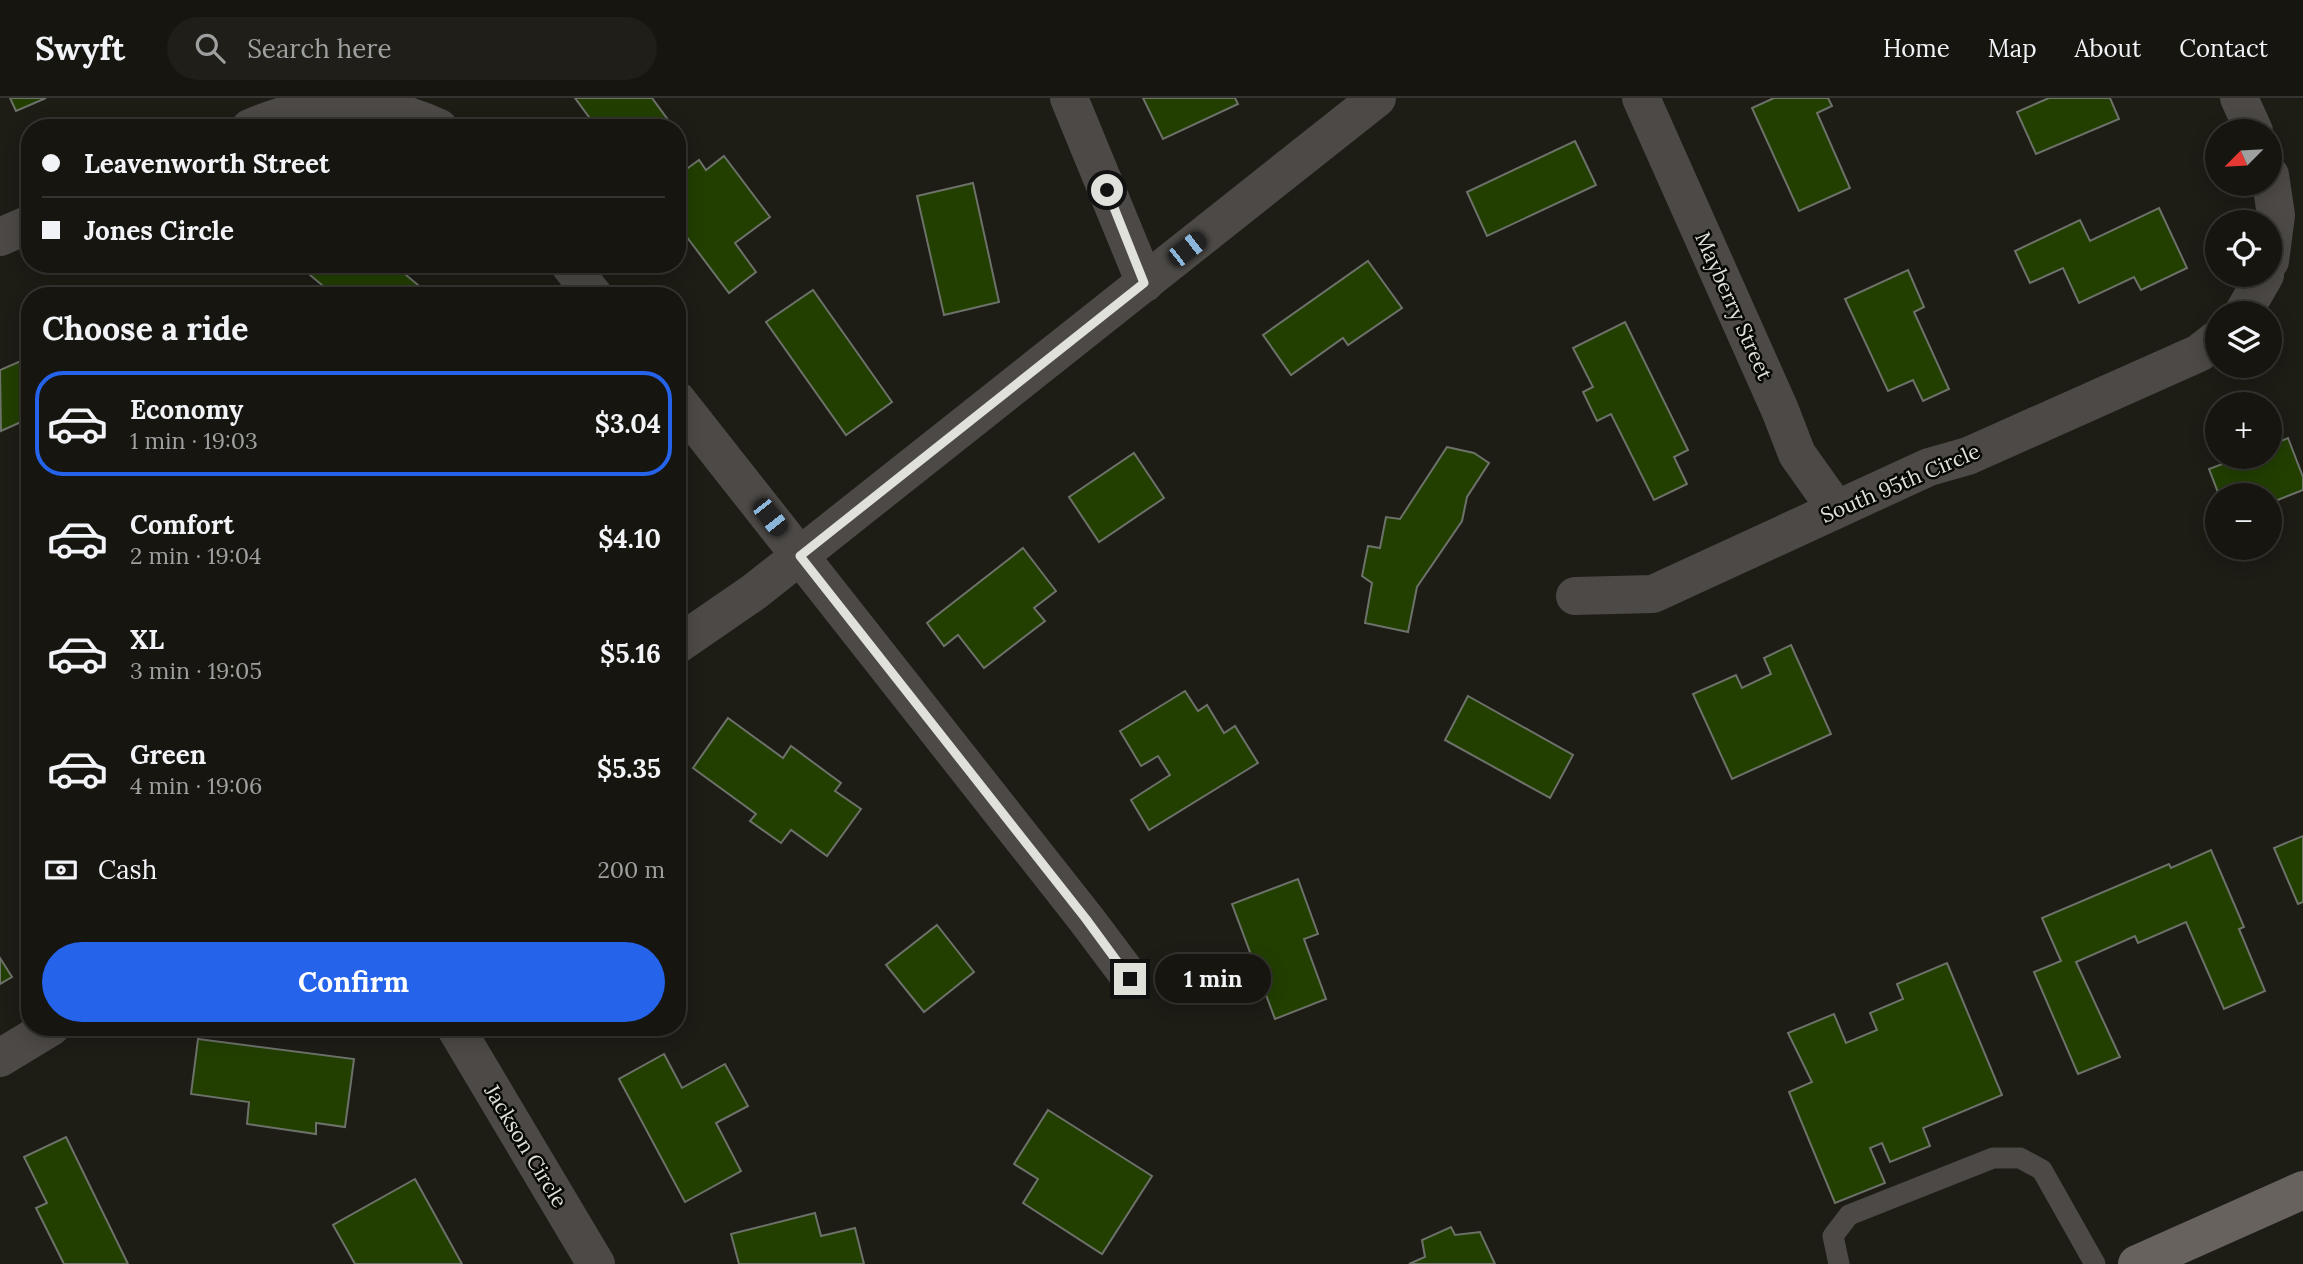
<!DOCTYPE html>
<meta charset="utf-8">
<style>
:root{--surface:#161510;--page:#1f1e19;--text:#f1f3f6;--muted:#9e9f9f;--line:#353430;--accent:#2563eb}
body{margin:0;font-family:Lora,serif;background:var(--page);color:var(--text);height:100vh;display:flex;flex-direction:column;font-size:26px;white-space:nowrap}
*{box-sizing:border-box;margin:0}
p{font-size:23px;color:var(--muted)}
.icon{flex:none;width:38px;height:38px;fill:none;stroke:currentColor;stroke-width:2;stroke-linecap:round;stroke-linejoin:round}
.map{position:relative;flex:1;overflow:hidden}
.panel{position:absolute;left:21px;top:189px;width:665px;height:749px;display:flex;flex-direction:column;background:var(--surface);border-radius:28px;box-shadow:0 4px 18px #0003,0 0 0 2px var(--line)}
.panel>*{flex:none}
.top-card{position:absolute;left:21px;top:21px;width:665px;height:154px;border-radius:28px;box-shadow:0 4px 18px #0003,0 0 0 2px var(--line);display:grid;align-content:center;height:154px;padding:0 21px;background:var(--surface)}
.needle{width:46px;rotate:246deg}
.tools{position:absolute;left:2205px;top:21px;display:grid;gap:14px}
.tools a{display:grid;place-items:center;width:77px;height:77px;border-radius:50%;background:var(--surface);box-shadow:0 4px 18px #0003,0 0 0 2px var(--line);font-size:35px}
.end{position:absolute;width:32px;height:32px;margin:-16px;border:9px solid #e1e1db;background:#111;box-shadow:0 0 0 4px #111}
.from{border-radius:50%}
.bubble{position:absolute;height:49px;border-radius:24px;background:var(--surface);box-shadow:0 4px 18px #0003,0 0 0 2px var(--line);font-size:23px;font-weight:700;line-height:49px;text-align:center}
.car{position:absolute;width:21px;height:42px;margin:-21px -10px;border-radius:9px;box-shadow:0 0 5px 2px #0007;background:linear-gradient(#222 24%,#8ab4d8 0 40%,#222 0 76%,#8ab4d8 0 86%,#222 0)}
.top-card b{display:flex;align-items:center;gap:24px;height:66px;font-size:26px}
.top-card b+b{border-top:2px solid var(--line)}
.top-card i{width:18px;height:18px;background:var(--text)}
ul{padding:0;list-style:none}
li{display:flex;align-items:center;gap:21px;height:105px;margin:0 14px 10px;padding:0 7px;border:4px solid transparent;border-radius:28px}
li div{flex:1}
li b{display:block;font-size:26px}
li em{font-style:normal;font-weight:700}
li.active{border-color:var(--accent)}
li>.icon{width:63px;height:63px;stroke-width:1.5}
h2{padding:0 21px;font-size:32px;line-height:84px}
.pay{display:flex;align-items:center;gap:18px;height:77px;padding:0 21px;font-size:26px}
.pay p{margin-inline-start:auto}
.button{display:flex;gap:14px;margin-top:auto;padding:14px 21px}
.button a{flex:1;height:80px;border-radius:42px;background:var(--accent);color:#fff;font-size:28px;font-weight:700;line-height:80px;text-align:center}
header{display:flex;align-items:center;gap:42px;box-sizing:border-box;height:98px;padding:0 35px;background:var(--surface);border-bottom:2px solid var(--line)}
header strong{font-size:33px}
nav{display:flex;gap:38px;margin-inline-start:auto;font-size:24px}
.search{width:490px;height:63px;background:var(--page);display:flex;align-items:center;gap:18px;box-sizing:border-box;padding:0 24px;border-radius:38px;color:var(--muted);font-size:26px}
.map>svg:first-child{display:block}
.building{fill:#223f00;stroke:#6c7169;stroke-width:2}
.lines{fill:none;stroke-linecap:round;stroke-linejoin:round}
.lane{stroke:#4c4946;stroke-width:21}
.street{stroke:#4c4946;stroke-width:38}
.secondary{stroke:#67625d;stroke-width:38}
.route{stroke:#e1e1db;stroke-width:9}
.labels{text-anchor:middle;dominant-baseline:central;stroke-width:5;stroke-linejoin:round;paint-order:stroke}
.street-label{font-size:21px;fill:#e1e1db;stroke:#070704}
</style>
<header>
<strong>Swyft</strong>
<div class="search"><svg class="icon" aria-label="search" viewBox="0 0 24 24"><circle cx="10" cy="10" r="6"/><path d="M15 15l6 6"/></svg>Search here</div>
<nav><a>Home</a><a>Map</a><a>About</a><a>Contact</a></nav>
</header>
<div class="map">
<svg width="2303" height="1166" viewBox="0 0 2303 1166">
<rect width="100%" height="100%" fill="#1d1c15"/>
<g class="building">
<path d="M10,0h36l-30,13z"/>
<path d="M575,0h77l22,30h-77z"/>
<path d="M1143,0h92l3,6 -75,35z"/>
<path d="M1774,0h54l4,8 -15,7 33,75 -51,23 -47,-103z"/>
<path d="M2049,0h61l9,21 -83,35 -19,-42z"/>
<path d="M1575,43l21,44 -109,51 -20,-44z"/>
<path d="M724,58l46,61 -35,26 21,29 -27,21 -52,-69v-48l22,-16 7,10z"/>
<path d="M973,85l26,119 -55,13 -27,-119z"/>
<path d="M2159,110l28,60 -46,22 -7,-13 -55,26 -16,-35 -33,15 -15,-32 65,-31 10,21z"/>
<path d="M1368,163l34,47 -54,37 -5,-7 -52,37 -28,-40z"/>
<path d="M297,166h96l38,32h-96z"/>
<path d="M1908,172l16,37 -10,5 35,77 -26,12 -10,-21 -25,11 -43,-92z"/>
<path d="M229,190l4,8h-22z"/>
<path d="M813,192l79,112 -46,33 -80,-113z"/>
<path d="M1625,224l63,128 -14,7 13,27 -33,16 -43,-86 -14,7 -14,-29 10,-5 -20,-39z"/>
<path d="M30,259v61l-29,13 -1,-61z"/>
<path d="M2288,340l15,39v13l-33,13v-8h-51l-10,-26 32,-12h29v-11z"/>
<path d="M1447,349l27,6 15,10 -22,34 -5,24 -45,66 -9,45 -43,-9 7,-40 -10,-7 6,-30 12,2 6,-31 14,2z"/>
<path d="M1134,355l30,45 -65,44 -30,-45z"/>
<path d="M1023,450l33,43 -22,17 11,13 -61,47 -26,-33 -14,11 -17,-23z"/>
<path d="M1791,547l40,89 -99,45 -39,-85 43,-19 6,13 29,-14 -7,-16z"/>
<path d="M1185,593l13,20 9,-6 17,28 11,-7 23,37 -109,67 -18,-30 39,-25 -12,-19 -17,10 -21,-35z"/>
<path d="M1468,598l105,59 -23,43 -105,-58z"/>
<path d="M728,620l55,40 8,-12 50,37 -6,8 26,18 -34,47 -36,-26 -10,13 -31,-22 6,-7 -63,-46z"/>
<path d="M2303,738v66l-5,2 -24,-56z"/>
<path d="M2211,752l33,77 -5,2 26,62 -41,18 -38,-87 -48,21 -3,-7 -59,26 44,95 -42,17 -44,-102 27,-11 -19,-43 127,-54 2,4z"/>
<path d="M1298,781l20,55 -14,5 22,60 -51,20 -43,-115z"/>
<path d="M937,827l37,47 -50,40 -38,-47z"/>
<path d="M0,860l12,19 -12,7z"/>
<path d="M1947,865l55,132 -79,33 7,18 -40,16 -8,-19 -12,5 15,35 -50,20 -46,-111 23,-10 -24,-49 46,-19 12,29 31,-13 -7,-17 33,-14 -6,-15z"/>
<path d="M198,941l156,20 -9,68 -29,-4v11l-69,-10 2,-22 -58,-8z"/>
<path d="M664,956l18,34 43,-24 23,42 -32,17 25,48 -56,31 -66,-123z"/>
<path d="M1048,1012l104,66 -50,78 -79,-51 15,-24 -24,-15z"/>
<path d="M66,1039l62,127h-64l-28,-56 11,-5 -23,-46z"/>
<path d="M415,1081l47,85h-107l-22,-39z"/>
<path d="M815,1115l6,23 34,-8 9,36h-125l-8,-30z"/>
<path d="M1451,1129l4,8 25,-3 15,32h-86l16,-7 -3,-17z"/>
</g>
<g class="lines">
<path class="lane" d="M1839,1166l-6,-28 16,-21 144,-57h27l22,12 53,94"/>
<g class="street">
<path d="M1069,0l76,185"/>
<path d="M1641,0l139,312 17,44 39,55"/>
<path d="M2239,0l15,33"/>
<path d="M250,30c64,-28 126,-30 189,0"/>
<path d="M2270,77l6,40 -6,46"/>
<path d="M0,139l30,-13"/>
<path d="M569,166l25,32"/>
<path d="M2243,215l22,-38"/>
<path d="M677,302l409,519 45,60"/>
<path d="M1575,498l78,-2 276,-127 39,-11 231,-103 18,-14"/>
<path d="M677,547l77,-53 623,-494"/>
<path d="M455,929l141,237"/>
<path d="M0,960l51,-31"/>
</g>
<path class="secondary" d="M2137,1166l166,-74"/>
</g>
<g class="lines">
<path class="route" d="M1107,92l37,93 -344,273 286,363 44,60"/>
</g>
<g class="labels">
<g class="street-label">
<text transform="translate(1734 208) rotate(66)">Mayberry Street</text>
<text transform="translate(1900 385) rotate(-23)">South 95th Circle</text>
<text transform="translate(526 1048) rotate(59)">Jackson Circle</text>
</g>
</g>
</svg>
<div class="tools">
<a><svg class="needle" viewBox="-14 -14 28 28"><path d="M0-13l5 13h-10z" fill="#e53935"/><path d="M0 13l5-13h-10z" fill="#9e9f9f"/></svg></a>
<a><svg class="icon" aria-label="locate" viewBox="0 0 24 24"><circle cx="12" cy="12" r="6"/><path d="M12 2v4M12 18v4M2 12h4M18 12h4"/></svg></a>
<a><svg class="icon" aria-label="layers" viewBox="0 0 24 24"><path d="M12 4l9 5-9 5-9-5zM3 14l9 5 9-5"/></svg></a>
<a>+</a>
<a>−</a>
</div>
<i class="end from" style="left:1107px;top:92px"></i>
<i class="end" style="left:1130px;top:881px"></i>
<div class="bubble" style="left:1155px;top:856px;width:116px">1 min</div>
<i class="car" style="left:1187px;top:151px;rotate:52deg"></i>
<i class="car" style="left:770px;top:419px;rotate:142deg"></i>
<div class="top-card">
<b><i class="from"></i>Leavenworth Street</b>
<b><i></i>Jones Circle</b>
</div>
<section class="panel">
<h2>Choose a ride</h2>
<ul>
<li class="active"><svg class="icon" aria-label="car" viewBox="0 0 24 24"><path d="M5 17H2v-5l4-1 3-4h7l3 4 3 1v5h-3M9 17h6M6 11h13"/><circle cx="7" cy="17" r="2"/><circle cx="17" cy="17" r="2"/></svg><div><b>Economy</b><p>1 min · 19:03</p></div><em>$3.04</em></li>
<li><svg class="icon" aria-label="car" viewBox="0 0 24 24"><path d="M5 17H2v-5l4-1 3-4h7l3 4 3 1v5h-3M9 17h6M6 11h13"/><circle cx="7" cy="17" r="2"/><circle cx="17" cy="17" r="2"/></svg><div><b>Comfort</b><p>2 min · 19:04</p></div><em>$4.10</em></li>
<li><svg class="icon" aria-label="car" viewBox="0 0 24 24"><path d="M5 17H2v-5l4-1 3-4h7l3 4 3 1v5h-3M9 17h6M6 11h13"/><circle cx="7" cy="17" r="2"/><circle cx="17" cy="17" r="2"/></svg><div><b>XL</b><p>3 min · 19:05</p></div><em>$5.16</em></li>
<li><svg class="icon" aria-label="car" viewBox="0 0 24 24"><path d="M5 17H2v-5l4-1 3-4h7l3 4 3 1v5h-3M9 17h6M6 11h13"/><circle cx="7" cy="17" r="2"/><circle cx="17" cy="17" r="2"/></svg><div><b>Green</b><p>4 min · 19:06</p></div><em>$5.35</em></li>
</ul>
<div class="pay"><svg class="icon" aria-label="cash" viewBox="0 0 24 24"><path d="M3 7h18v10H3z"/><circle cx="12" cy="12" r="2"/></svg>Cash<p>200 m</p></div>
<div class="button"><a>Confirm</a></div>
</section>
</div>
